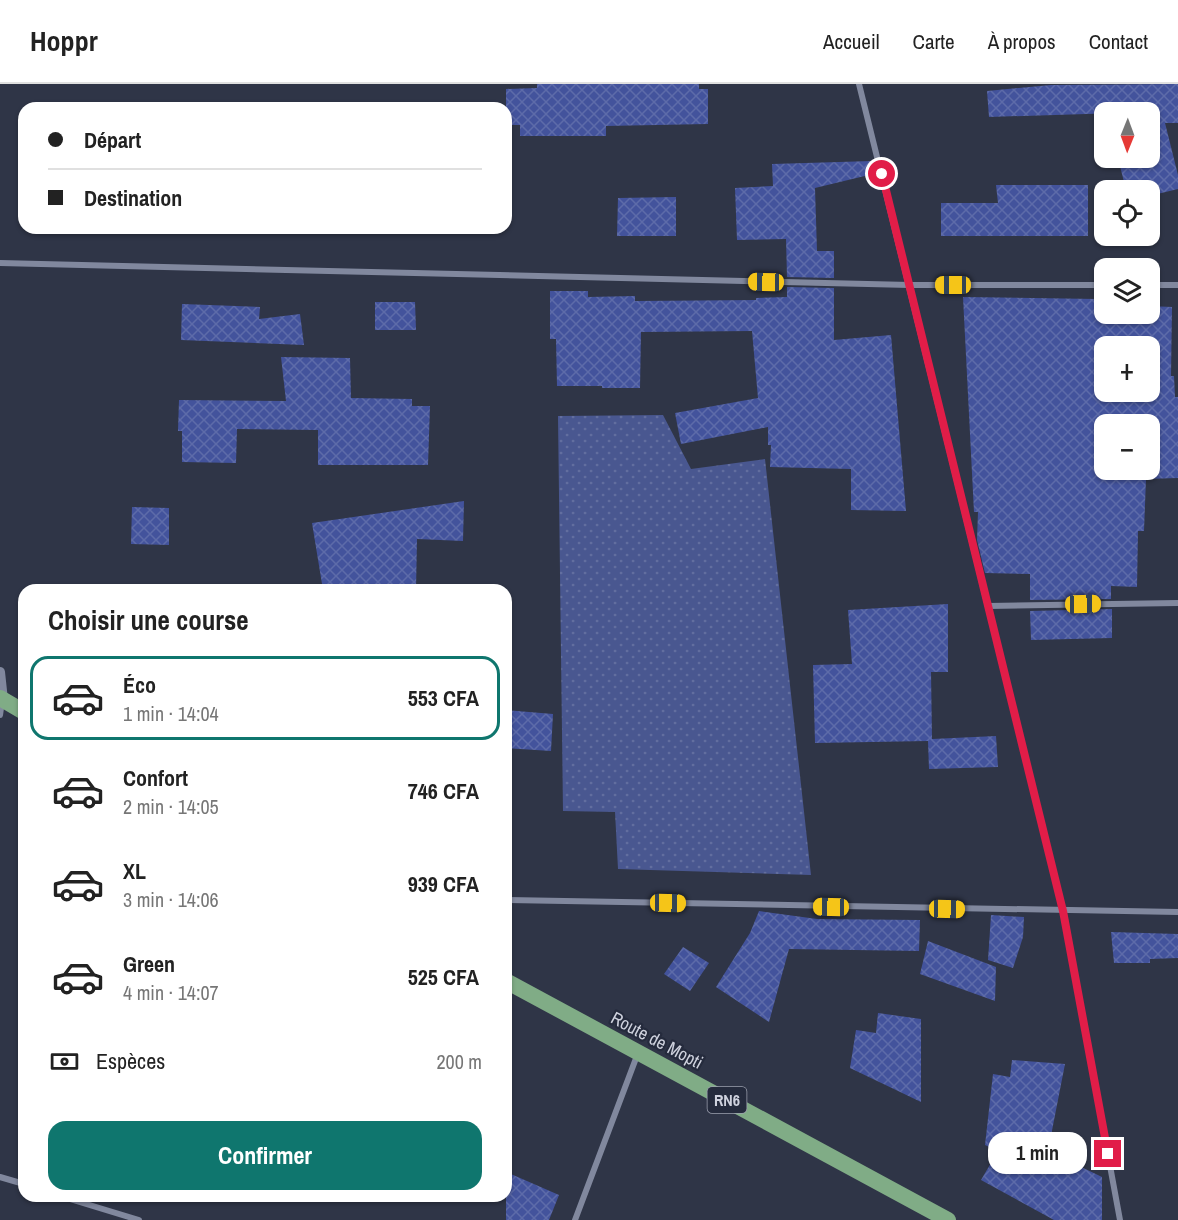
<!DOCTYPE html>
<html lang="fr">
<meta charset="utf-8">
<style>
:root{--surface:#fff;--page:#f2f2f2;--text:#222;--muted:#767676;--line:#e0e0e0;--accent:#0f766e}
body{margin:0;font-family:"Archivo Narrow",sans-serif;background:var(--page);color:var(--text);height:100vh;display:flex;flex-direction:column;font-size:22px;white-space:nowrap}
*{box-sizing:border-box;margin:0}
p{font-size:20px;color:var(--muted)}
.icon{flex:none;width:33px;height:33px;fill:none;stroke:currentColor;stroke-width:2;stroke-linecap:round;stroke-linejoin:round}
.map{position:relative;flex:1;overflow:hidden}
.sheet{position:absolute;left:18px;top:500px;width:494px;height:618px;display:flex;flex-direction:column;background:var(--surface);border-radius:18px;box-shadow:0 2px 4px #0004}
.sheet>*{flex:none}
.top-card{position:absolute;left:18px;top:18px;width:494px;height:132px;border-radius:18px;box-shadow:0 2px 4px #0004;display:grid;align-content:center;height:132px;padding:0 30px;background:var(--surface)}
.needle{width:39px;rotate:181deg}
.buttons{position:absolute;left:1094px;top:18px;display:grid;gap:12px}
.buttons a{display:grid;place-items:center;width:66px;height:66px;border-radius:12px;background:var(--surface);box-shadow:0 2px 4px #0004;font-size:30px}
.end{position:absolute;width:27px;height:27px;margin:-14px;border:8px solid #e11d48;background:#fff;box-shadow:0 0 0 3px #fff}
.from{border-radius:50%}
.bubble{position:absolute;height:42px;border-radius:18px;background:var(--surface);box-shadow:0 2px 4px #0004;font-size:20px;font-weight:700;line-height:42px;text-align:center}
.car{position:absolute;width:18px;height:36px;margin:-18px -9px;border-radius:8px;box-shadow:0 0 4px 2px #0007;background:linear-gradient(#f5c518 24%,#345 0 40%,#f5c518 0 76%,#345 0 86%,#f5c518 0)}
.top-card b{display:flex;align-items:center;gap:21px;height:57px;font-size:22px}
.top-card b+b{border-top:2px solid var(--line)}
.top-card i{width:15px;height:15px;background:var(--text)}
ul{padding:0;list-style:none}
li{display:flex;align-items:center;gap:18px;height:84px;margin:0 12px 9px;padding:0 18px;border:3px solid transparent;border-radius:18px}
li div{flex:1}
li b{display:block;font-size:22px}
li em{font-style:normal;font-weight:700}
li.current{border-color:var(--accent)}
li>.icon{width:54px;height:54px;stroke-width:1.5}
h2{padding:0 30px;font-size:27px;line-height:72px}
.pay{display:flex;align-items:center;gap:15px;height:66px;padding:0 30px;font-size:22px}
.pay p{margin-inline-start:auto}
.cta{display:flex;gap:12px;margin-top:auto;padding:12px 30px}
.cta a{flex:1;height:69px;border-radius:18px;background:var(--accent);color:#fff;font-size:24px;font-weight:700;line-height:69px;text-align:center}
header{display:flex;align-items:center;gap:36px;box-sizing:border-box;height:84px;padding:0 30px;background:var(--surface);border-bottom:2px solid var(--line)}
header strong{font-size:28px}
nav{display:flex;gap:33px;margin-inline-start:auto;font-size:21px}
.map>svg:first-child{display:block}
.grass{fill:url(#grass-dots)}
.building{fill:url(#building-cross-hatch);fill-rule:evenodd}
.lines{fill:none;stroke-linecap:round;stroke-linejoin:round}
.minor{stroke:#81889e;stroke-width:6}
.tertiary{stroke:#81889e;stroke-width:10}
.trunk{stroke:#80ac86;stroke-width:16}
.route{stroke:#e11d48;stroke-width:8}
.labels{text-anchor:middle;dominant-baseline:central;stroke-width:4.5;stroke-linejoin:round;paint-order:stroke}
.shield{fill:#252b3d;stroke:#9ca0ae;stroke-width:1.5}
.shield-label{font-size:16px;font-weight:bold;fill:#cfd2de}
.street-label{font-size:18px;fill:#cfd2de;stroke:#252b3d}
</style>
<header>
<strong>Hoppr</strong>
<nav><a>Accueil</a><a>Carte</a><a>À propos</a><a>Contact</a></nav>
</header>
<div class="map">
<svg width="1178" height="1136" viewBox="0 0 1178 1136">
<defs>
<pattern id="grass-dots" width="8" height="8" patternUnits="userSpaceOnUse" patternTransform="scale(1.5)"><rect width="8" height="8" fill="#495790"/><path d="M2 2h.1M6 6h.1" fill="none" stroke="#626e9f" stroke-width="1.8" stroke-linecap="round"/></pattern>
<pattern id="building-cross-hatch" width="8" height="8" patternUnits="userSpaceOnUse" patternTransform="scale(1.5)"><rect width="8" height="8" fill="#43539c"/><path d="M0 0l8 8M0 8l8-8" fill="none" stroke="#5d6ba9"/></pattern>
</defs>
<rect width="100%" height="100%" fill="#2f3547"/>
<path class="grass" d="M663,331l28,54 74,-10 46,416 -193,-6 -3,-57 -52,-1 -5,-395z"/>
<g class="building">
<path d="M537,0h162v5h9v35l-102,2v10h-86v-11h-14v-36l31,-1z"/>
<path d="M1178,0v39h-13l13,52v14l-29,7v-6h-23l-8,-32h31v-46l-160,5 -2,-26 64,-6z"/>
<path d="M872,77l1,13 -58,14 2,63h17v27l-47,-1 -1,-38 -49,1 -2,-52 38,-2 -1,-22z"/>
<path d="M996,101h92v51h-147v-33h57z"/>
<path d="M676,113v39h-59l1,-38z"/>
<path d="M787,203l47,1v52l57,-5 15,176 -55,-1v-41l-81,-2 1,-22h-3v-18l-87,17 -6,-31 83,-15 -6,-67 -111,1 -1,56h-38v-2h-45l-1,-47h-6v-48h38v6l47,-1v5l121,-1v-2l31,-1z"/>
<path d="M963,213l134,2v-2h7v17h45v-16l1,8 22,1 -1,69h3l1,21h3v81l-32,1 -2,52h-6l-1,56 -26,-1v13l-81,1v-26l-45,-1 -8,-33 1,-28h-4zM1104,262h45v46h-45zM1104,340h45v46h-45z"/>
<path d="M375,218h40l1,28h-41z"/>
<path d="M182,220l78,3 -1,12 41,-5 4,31 -123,-5z"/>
<path d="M281,273l69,1 1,40 61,1v7h18l-2,59h-110v-35l-81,-1 -1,34 -54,-1v-31h-4l1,-31 107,1z"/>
<path d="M464,417l-1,40 -46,-2 -1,51h-93l-11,-67z"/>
<path d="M132,423l37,1v37l-38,-1z"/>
<path d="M948,520v68h-17l1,67 64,-3 2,31 -69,2 -1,-28 -113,2 -2,-78 39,-1 -4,-54z"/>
<path d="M1112,525v29l-81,2 -1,-29z"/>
<path d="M506,626l47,4 -2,37 -45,-3z"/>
<path d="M759,827l58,8 103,1 -1,31 -130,-2 -20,73 -53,-35 34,-54z"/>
<path d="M991,831l33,2 -1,20 -10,31 -25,-8z"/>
<path d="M1111,848l67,2v24l-28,1v4h-36z"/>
<path d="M928,857l68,26 -1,34 -75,-27z"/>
<path d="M683,863l26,16 -19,28 -26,-17z"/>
<path d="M878,929l43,6v83l-71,-34 6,-38 20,3z"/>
<path d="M1012,976l53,4 -17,87 54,26v43h-48l-73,-40 17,-29 -13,-6 8,-71 17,3z"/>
<path d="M506,1088l53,23 -10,25h-43z"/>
</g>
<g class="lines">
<g class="minor">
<path d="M859,0l204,827 57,309"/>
<path d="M0,179l910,22h194"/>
<path d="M1149,201h29"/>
<path d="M988,522l190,-3"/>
<path d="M0,631l2,-14"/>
<path d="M506,816l672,12"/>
<path d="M0,1093l24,7"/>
<path d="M60,1112l79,24"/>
<path d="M575,1136l63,-167"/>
</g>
<path class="tertiary" d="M0,588l3,28"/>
<g class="trunk">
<path d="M0,614l24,14"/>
<path d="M506,897l442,239"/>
</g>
</g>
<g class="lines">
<path class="route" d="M882,90l181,737 45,243"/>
</g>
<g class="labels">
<rect class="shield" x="707.5" y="1003" width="39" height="26" rx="4.5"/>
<g class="shield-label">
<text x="727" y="1016">RN6</text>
</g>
<g class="street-label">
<text transform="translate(657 956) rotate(28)">Route de Mopti</text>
</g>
</g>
</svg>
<div class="buttons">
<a><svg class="needle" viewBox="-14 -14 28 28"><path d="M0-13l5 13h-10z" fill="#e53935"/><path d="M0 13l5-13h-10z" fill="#767676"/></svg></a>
<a><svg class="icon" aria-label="locate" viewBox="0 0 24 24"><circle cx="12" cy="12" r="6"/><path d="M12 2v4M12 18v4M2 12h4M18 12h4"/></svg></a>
<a><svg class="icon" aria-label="layers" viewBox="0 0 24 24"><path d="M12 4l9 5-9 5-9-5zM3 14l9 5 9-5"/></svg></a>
<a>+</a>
<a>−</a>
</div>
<i class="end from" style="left:882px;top:90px"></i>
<i class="end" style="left:1108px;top:1070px"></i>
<div class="bubble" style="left:988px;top:1048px;width:99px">1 min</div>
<i class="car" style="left:766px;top:198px;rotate:271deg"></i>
<i class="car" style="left:953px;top:201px;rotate:270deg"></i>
<i class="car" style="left:1083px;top:520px;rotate:89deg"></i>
<i class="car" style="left:668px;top:819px;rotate:91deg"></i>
<i class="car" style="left:831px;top:823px;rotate:271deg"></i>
<i class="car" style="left:947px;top:825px;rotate:91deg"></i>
<div class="top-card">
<b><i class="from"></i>Départ</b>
<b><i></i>Destination</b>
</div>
<section class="sheet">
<h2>Choisir une course</h2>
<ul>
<li class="current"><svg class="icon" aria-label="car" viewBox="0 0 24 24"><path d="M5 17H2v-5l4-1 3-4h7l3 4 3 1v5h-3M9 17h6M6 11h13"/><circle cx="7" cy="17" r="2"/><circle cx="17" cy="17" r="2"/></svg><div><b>Éco</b><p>1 min · 14:04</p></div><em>553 CFA</em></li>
<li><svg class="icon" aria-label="car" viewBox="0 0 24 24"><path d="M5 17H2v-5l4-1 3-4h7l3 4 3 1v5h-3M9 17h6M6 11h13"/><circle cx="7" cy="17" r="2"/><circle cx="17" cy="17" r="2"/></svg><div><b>Confort</b><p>2 min · 14:05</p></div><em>746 CFA</em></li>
<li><svg class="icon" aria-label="car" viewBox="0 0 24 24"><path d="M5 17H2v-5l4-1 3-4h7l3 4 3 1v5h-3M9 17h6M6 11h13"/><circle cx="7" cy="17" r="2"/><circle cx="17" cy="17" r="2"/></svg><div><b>XL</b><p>3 min · 14:06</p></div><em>939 CFA</em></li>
<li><svg class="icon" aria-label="car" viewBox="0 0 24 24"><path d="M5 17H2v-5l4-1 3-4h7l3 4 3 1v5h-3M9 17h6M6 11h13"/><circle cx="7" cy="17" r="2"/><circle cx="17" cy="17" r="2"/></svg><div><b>Green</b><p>4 min · 14:07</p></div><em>525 CFA</em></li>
</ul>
<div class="pay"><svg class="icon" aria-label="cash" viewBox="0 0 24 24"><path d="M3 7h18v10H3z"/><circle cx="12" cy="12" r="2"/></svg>Espèces<p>200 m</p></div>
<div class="cta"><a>Confirmer</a></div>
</section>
</div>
